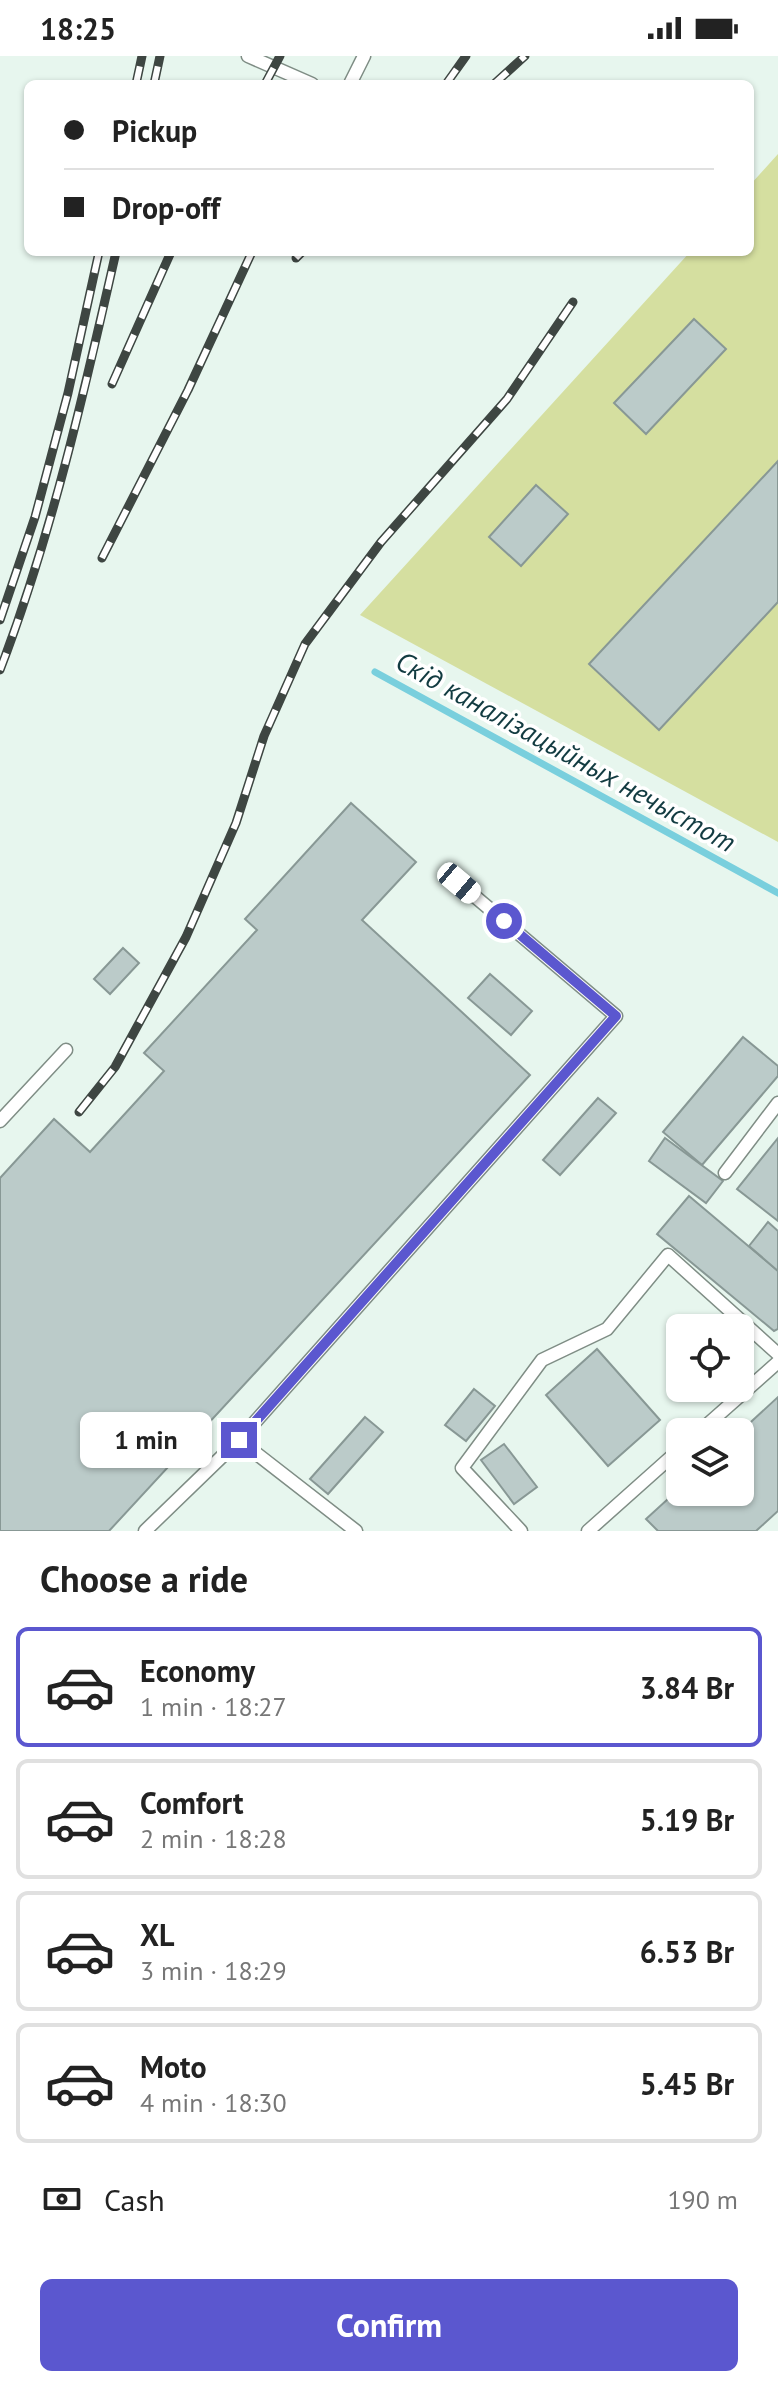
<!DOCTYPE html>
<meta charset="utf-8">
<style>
:root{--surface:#fff;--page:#f2f2f2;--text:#222;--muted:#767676;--line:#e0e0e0;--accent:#5b57cf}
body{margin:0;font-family:"PT Sans",sans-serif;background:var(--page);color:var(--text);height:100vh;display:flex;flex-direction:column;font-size:30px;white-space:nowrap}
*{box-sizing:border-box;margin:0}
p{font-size:26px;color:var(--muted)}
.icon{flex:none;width:44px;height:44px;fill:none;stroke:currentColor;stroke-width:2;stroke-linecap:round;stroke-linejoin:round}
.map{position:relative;height:1475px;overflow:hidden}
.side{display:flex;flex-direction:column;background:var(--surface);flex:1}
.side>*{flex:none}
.guide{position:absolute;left:24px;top:24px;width:730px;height:176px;border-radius:12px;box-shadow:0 2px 6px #0004;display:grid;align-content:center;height:176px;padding:0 40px;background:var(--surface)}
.buttons{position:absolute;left:666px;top:1258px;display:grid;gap:16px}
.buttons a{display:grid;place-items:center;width:88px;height:88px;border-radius:12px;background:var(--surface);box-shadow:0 2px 6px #0004;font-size:40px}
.end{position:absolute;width:36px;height:36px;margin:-18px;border:10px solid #5b57cf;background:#fff;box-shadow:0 0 0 4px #fff}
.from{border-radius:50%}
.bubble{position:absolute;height:56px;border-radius:12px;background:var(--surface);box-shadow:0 2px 6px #0004;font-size:26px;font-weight:700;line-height:56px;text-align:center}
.car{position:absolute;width:24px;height:48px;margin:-24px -12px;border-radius:10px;box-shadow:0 0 6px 2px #0007;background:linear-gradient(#fff 24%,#345 0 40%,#fff 0 76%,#345 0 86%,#fff 0)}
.guide b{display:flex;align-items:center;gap:28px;height:76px;font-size:30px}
.guide b+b{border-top:2px solid var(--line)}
.guide i{width:20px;height:20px;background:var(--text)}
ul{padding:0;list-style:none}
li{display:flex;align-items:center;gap:24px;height:120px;margin:0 16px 12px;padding:0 24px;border:4px solid var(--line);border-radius:12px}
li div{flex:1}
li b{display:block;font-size:30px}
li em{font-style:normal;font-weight:700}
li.current{border-color:var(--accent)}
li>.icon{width:72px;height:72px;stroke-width:1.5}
h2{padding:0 40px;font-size:36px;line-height:96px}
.pay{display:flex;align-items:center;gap:20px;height:88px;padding:0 40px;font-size:30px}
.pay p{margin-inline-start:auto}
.primary-button{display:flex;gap:16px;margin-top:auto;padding:16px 40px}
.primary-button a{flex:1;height:92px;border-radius:12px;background:var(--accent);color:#fff;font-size:32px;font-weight:700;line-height:92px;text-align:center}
.status{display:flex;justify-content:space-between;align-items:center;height:56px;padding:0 40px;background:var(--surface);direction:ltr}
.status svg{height:22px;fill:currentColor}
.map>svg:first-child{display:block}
.green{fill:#d5dfa0}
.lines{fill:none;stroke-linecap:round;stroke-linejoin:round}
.stream{stroke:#79cfdd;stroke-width:7}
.building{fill:#bbcbc9;stroke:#889895;stroke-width:2}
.lane-casing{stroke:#7f8d85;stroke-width:15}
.lane{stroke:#fff;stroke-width:12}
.rail-casing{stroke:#3e4642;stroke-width:9}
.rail{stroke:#fff;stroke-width:6;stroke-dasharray:18;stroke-linecap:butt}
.route{stroke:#5b57cf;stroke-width:10}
.labels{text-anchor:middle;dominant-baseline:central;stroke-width:7;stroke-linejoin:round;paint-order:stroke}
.water-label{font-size:28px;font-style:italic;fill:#123b41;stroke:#fff}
</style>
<div class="status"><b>18:25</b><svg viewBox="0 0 49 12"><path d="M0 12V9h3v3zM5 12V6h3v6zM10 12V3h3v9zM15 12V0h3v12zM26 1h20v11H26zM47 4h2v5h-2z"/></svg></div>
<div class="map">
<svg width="778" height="1475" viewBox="0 0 778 1475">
<rect width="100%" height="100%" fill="#e7f6ee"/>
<path class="green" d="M778,98v688l-418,-227 330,-363h60v-67z"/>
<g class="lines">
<path class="stream" d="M375,616l403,221"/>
</g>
<g class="building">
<path d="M694,263l32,30 -80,85 -32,-31z"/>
<path d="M778,405v141l-119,128 -70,-66z"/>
<path d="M536,429l32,29 -47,52 -32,-29z"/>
<path d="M351,747l65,59 -54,58 168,155 -421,456h-109v-353l54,-59 36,33 74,-81 -20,-18 113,-123 -12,-11z"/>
<path d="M123,892l16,15 -29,31 -16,-15z"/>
<path d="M490,918l42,37 -21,24 -43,-37z"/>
<path d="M743,981l35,29v10l-76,89 -39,-33z"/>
<path d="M598,1042l18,15 -56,62 -17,-15z"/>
<path d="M665,1082l58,43 -17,22 -57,-42z"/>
<path d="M778,1082v83l-41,-32z"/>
<path d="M689,1140l89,75v58l-4,2 -117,-97z"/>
<path d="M768,1166l10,9v40l-29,-25z"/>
<path d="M597,1293l63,71 -52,46 -62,-71z"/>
<path d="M474,1333l21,17 -29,35 -21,-16z"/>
<path d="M778,1341v114l-22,20h-98l-12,-12 34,-31v4h60v-60z"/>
<path d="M365,1361l18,15 -55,62 -18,-15z"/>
<path d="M504,1388l33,43 -23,17 -33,-44z"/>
</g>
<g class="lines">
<defs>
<g id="lane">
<path d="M248,0l64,28"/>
<path d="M350,28l14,-28"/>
<path d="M0,1065l66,-71"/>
<path d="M725,1117l53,-70"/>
<path d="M699,1376l79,-70"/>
<path d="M239,1384l117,91"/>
<path d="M145,1475l94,-91 377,-424 -157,-133"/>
<path d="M521,1475l-59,-63 80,-108 65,-31 61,-74 110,99"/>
<path d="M588,1475l92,-82"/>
</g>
</defs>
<use href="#lane" class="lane-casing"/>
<use href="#lane" class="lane"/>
<defs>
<g id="rail">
<path d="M136,28l6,-28"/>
<path d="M154,28l6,-28"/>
<path d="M265,28l15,-28"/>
<path d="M446,28l20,-28"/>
<path d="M494,28l31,-28"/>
<path d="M296,202l6,-6"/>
<path d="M112,328l59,-132"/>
<path d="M102,502l86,-168 64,-138"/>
<path d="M0,564l35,-103 33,-124 31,-141"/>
<path d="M0,614c52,-136 84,-277 116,-418"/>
<path d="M79,1056l36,-45 71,-130 50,-114 28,-87 41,-92 76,-102 126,-143 66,-97"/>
</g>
</defs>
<use href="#rail" class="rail-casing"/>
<use href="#rail" class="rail"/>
</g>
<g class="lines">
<path class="route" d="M239,1384l377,-424 -112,-95"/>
</g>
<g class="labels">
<g class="water-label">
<text transform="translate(566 695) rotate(29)">Скід каналізацыйных нечыстот</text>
</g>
</g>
</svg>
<div class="buttons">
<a><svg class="icon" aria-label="locate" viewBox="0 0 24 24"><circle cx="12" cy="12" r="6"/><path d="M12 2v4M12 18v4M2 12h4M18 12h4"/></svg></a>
<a><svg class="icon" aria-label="layers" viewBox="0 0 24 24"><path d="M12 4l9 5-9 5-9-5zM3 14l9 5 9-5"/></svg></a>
</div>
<i class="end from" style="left:504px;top:865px"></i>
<i class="end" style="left:239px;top:1384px"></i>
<div class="bubble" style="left:80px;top:1356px;width:132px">1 min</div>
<i class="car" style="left:459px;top:827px;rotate:130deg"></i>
<div class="guide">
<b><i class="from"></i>Pickup</b>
<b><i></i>Drop-off</b>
</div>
</div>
<section class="side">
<h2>Choose a ride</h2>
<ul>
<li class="current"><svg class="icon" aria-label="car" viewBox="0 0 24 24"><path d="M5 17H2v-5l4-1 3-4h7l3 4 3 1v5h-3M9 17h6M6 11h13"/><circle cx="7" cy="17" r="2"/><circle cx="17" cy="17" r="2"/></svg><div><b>Economy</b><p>1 min · 18:27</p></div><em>3.84 Br</em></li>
<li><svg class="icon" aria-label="car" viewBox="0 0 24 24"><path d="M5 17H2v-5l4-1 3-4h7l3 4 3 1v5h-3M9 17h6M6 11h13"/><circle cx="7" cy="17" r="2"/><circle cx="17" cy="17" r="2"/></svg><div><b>Comfort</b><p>2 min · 18:28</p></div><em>5.19 Br</em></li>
<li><svg class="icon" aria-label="car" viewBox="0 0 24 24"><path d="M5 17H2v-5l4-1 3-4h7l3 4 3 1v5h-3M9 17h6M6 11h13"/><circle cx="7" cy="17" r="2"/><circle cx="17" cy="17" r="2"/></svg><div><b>XL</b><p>3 min · 18:29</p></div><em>6.53 Br</em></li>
<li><svg class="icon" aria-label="car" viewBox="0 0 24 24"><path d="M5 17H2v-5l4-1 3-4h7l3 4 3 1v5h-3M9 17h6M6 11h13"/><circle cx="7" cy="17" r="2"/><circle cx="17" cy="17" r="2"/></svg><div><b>Moto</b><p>4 min · 18:30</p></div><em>5.45 Br</em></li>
</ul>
<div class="pay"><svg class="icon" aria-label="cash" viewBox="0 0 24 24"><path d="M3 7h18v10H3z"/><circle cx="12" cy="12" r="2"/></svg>Cash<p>190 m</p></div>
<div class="primary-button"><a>Confirm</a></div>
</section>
